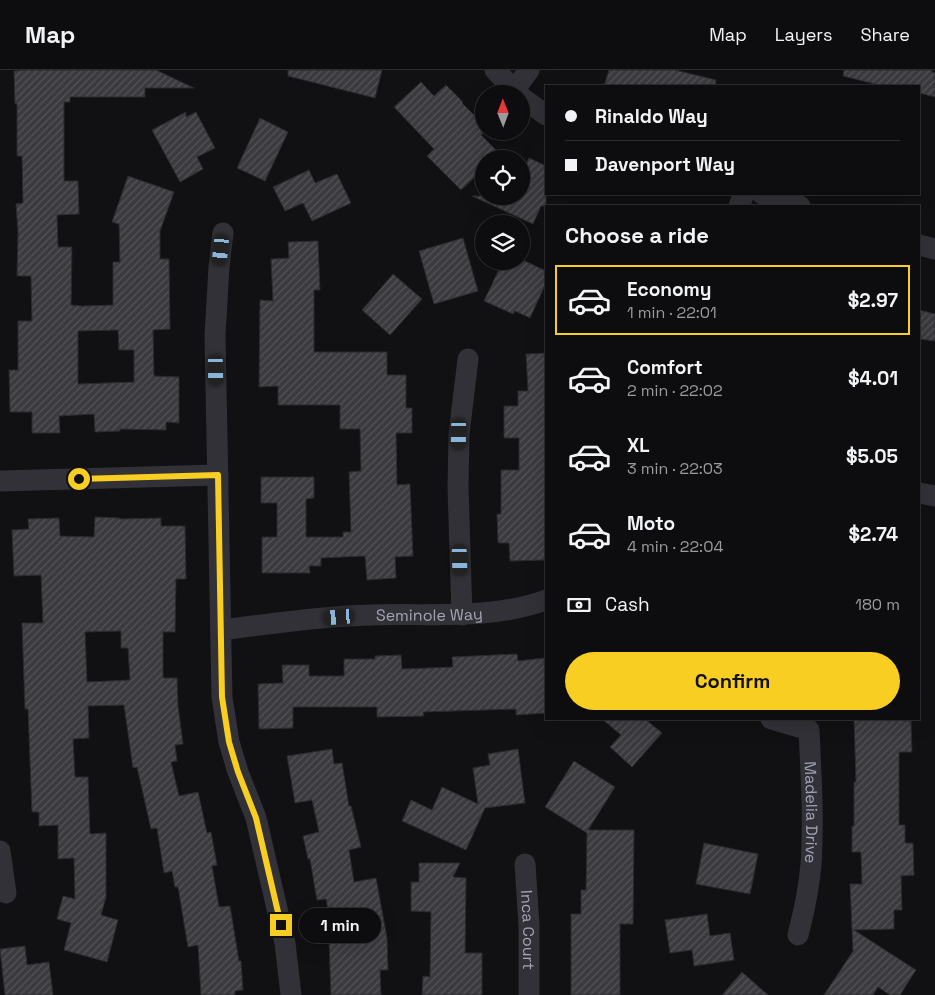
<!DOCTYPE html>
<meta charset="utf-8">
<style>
:root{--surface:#0d0c0e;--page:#1b1a1c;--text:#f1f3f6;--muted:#9a9b9e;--line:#2d2c2e;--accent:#f8ce23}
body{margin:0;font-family:"Space Grotesk",sans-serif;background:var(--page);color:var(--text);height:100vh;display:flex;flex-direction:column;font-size:19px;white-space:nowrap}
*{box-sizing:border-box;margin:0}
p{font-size:16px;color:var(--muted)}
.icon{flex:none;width:28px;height:28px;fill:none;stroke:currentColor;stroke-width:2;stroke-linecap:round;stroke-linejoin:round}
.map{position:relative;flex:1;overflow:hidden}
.panel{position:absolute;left:545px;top:135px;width:375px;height:515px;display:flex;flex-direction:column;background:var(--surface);border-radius:0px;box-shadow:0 5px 20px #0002,0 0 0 1px var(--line)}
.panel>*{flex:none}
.guide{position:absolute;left:545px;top:15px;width:375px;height:110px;border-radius:0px;box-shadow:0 5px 20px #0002,0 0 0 1px var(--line);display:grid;align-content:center;height:110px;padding:0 20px;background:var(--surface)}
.needle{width:32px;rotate:359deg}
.controls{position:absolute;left:475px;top:15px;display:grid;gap:10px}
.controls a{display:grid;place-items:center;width:55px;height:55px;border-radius:50%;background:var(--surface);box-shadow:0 5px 20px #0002,0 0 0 1px var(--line);font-size:25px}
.end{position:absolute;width:22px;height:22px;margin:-11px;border:6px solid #f8ce23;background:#111;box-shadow:0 0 0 2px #111}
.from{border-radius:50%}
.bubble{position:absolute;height:35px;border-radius:18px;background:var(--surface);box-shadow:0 5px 20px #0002,0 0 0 1px var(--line);font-size:16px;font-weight:700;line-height:35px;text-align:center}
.car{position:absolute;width:15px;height:30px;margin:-15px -8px;border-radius:6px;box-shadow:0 0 4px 1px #0007;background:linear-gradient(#222 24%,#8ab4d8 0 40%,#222 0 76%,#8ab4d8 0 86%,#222 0)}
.guide b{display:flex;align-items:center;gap:18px;height:48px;font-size:19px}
.guide b+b{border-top:1px solid var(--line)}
.guide i{width:12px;height:12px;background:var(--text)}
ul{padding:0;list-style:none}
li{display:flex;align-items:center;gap:15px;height:70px;margin:0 10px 8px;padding:0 10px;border:2px solid transparent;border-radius:0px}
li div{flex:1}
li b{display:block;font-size:19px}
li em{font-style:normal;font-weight:700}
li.on{border-color:var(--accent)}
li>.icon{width:45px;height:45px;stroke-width:1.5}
h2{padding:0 20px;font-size:22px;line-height:60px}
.pay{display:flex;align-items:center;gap:12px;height:55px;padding:0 20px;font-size:19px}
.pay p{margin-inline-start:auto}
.cta{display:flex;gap:10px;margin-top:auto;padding:10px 20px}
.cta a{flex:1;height:58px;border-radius:30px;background:var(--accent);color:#111;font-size:20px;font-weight:700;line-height:58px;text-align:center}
header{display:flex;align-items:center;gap:30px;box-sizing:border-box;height:70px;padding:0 25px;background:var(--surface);border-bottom:1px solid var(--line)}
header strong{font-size:24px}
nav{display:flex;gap:28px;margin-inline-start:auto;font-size:18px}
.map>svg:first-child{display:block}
.building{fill:url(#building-hatch);stroke:#2b2a2e;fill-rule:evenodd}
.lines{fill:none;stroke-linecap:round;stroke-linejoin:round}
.minor{stroke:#313137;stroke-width:21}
.route{stroke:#f8ce23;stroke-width:6}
.labels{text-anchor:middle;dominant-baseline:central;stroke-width:4;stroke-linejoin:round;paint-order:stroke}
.street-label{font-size:16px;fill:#a1a4b3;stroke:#0c0b0d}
</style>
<header>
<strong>Map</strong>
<nav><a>Map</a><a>Layers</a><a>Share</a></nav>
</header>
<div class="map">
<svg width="935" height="925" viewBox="0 0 935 925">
<defs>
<pattern id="building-hatch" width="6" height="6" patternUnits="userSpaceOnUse" patternTransform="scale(1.25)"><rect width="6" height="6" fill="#3a3a3f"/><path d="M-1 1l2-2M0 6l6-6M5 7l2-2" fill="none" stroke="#535458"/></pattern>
</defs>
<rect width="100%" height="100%" fill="#111012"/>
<g class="building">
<path d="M27,0h129l38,18h-49v9h-75v5h-6v79h14l1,33 -22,1 1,32h14l-1,58 11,1v1l1,-1 30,-1v-43h7l-1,-38 -7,-2 16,-46 46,16 -14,39v28h9l1,70 -17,1 1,46 25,1v46l-13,-1v8l-46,-1v2l-25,1 -1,-18 -35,2 1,17h-28v-21h-22l-1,-42h9v-49h14l-1,-45h-14l1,-44 -2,-28 7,-1 -1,-47h-5v-52h-2l-1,-33zM118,260l1,20h15v32l-56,2v-53z"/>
<path d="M288,0h94l-7,28 -87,-22z"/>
<path d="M609,0h66l41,10 -1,6h-111z"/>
<path d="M844,0h88v2l3,1v24l-16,-4v-7h-36l-40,-10z"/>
<path d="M421,12l13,14 12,-11 17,17 -1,1 22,22v6h1l-4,4 18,18 -6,6h-9v9l-23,22 -34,-34 7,-7 -40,-42z"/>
<path d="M186,42v5l10,-5 19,36 -18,9 6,12 -23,13 -28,-52z"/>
<path d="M260,48l28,14 -23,49 -28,-13z"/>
<path d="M529,88l17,8v40h-5l-8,18 -61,-28h49v-21z"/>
<path d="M309,100l6,13 22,-9 14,29 -39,18 -9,-18 -18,8 -12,-24z"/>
<path d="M463,168l15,53 -44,13 -15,-53z"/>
<path d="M318,171l2,49h-6v62h73v23h19v33h6v25h-16l1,52 13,-1 3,72 -18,1 1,21 -29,2 -2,-24 -44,2v8h-12l1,7h-48v-36h15v-34h-16v-26h53v21l-8,1v38h37v-5h8l-2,-60 12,-1 -1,-42h-20v-24h-62v-19l-19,1 1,-87 13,1 -2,-42 18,-1 -1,-16z"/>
<path d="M503,191h22l21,10v12l-16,35 -15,-7 -2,3 -29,-13z"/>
<path d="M393,204l29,25 -32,36 -28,-25z"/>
<path d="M919,240l16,4v27l-16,-2z"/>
<path d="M546,283v207l-36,1 -1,-18h-11l-1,-29h4v-44h18v-32h-15v-32h14v-15h10l-2,-37z"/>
<path d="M95,447l25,1v1l41,-1v8h24l1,53h-10l-1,53h-12v46h14l1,28 5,38 -8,1 2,16 -6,1 8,34 19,-4 9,41 4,-1 6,33 -5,1 7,41 11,-1 9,55h2l2,29 -8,1v4h-34l-3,-50 -10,2 -10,-60h-3l-3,-16 -8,2 -7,-45 -6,1 -14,-62 -4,1 -9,-63 -36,1 1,32 -16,1 2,38h13l2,57 16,-1v64l-5,18 17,5 -11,42 -43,-12 7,-27 -14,-4 6,-23 12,3 -1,-41 -16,1v-34l-19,1v-14h-7l-4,-103h-3l-3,-86h21l-2,-48 -27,1 -2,-46 17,-1 -1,-10 31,-1 1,18 34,1zM121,561v17h7l2,32 -43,2 -2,-50z"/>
<path d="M517,584l1,7 26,-3 2,28v27l-30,2v-6l-93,3 1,4 -47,1v-10h-84v21l-34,1 -1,-45 25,-1 -1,-18h27v11h35v-17h31v-3l26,-1 1,14 51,-2 -1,-10z"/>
<path d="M602,649h43l17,14 -30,34 -22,-20 11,-12z"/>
<path d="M854,649h51v2h6l1,31h-13v73h6v18h8l1,32 -13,1 1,34h-8v19l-40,1 62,40 -16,25h-10l-12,-8 -5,8h-49l29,-44 -3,-67h12l-1,-32h-9v-26h2v-44h2z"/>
<path d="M332,679l2,15 8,-1 7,43h2l10,41 -12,3 5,32 22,-4 11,60 1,32h-8l1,25h-50l-2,-54h5l-8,-42 -9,1 -7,-41h-2l-5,-23 16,-4 -7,-32 -17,3 -8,-47z"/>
<path d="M518,679l7,54 -40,5 -19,42 -64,-29 9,-21 21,10 10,-23 36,17 -5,-36 17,-3 -2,-11z"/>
<path d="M574,691l41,26 -27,43h46l-1,94h-13v71h-49v-81h10v-24h5l1,-57 -42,-26z"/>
<path d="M704,773l54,11 -8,40 -54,-10z"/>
<path d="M419,793h41l-7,14 13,1 -1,75h17v42h-60l1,-19 7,1 1,-65 -20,-1v-29h8z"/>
<path d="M707,844l3,22 20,-3 4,27 -40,6 -2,-16 -22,3 -5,-33z"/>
<path d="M25,876l2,19 22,-3 4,33h-48l-5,-46z"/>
<path d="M742,902l26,23h-46z"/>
</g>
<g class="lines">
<g class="minor">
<path d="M495,0l23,24"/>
<path d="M514,21l15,-21"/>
<path d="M521,27l25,18"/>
<path d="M762,124l38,12"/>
<path d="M739,136l5,-12"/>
<path d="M223,163l-4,34 -4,68 7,362 7,45 9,30 18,46 29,125 6,52"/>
<path d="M919,175l16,4"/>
<path d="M0,411l218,-6"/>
<path d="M919,423l16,3"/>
<path d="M462,545l-4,-128 1,-53 9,-75"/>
<path id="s1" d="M221,560c50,-6 101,-14 151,-15 59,-2 119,5 174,-15"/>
<path id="s2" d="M771,649l38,11c2,44 5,89 2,134 -2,24 -7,48 -13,71"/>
<path d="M0,781l6,42"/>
<path id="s3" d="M525,794l4,61v70"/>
</g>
</g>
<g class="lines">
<path class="route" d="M79,409l139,-4 4,222 7,45 9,30 18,46 25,107"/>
</g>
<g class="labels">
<g class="street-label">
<text stroke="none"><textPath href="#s1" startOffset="209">Seminole Way</textPath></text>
<text stroke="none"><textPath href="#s2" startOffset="122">Madelia Drive</textPath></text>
<text stroke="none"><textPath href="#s3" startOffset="66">Inca Court</textPath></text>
</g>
</g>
</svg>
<div class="controls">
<a><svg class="needle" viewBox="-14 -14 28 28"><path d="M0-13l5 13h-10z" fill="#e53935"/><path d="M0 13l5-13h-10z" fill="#9a9b9e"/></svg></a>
<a><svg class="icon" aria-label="locate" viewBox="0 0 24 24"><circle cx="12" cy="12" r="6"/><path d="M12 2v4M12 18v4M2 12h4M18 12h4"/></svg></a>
<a><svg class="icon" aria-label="layers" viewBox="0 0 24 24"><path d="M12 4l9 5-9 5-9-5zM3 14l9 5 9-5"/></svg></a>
</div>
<i class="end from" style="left:79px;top:409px"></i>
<i class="end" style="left:281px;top:855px"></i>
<div class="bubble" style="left:299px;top:838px;width:82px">1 min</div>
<i class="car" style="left:221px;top:180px;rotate:186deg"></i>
<i class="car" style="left:216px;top:300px;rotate:179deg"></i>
<i class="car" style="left:459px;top:364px;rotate:181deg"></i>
<i class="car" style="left:460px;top:490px;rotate:178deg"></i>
<i class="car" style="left:339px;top:547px;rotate:266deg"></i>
<div class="guide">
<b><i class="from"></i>Rinaldo Way</b>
<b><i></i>Davenport Way</b>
</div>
<section class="panel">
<h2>Choose a ride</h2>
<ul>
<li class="on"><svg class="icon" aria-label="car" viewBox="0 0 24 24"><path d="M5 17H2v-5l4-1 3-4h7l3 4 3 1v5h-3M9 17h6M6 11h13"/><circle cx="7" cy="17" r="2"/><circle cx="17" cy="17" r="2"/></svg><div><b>Economy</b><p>1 min · 22:01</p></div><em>$2.97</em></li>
<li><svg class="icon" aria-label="car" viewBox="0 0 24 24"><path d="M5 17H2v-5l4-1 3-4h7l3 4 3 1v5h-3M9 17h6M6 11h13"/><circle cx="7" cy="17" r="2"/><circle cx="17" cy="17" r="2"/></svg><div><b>Comfort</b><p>2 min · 22:02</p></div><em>$4.01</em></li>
<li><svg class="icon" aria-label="car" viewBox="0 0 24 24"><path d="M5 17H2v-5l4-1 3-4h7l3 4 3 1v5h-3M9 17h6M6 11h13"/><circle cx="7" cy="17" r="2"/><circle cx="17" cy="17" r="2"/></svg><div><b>XL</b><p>3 min · 22:03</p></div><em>$5.05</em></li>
<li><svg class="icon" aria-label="car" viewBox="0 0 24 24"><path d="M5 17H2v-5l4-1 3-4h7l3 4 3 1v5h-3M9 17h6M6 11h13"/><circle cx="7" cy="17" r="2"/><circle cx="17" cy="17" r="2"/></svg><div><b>Moto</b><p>4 min · 22:04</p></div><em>$2.74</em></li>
</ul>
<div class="pay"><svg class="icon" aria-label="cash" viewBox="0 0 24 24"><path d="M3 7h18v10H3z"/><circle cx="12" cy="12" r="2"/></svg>Cash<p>180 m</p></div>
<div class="cta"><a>Confirm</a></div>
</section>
</div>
